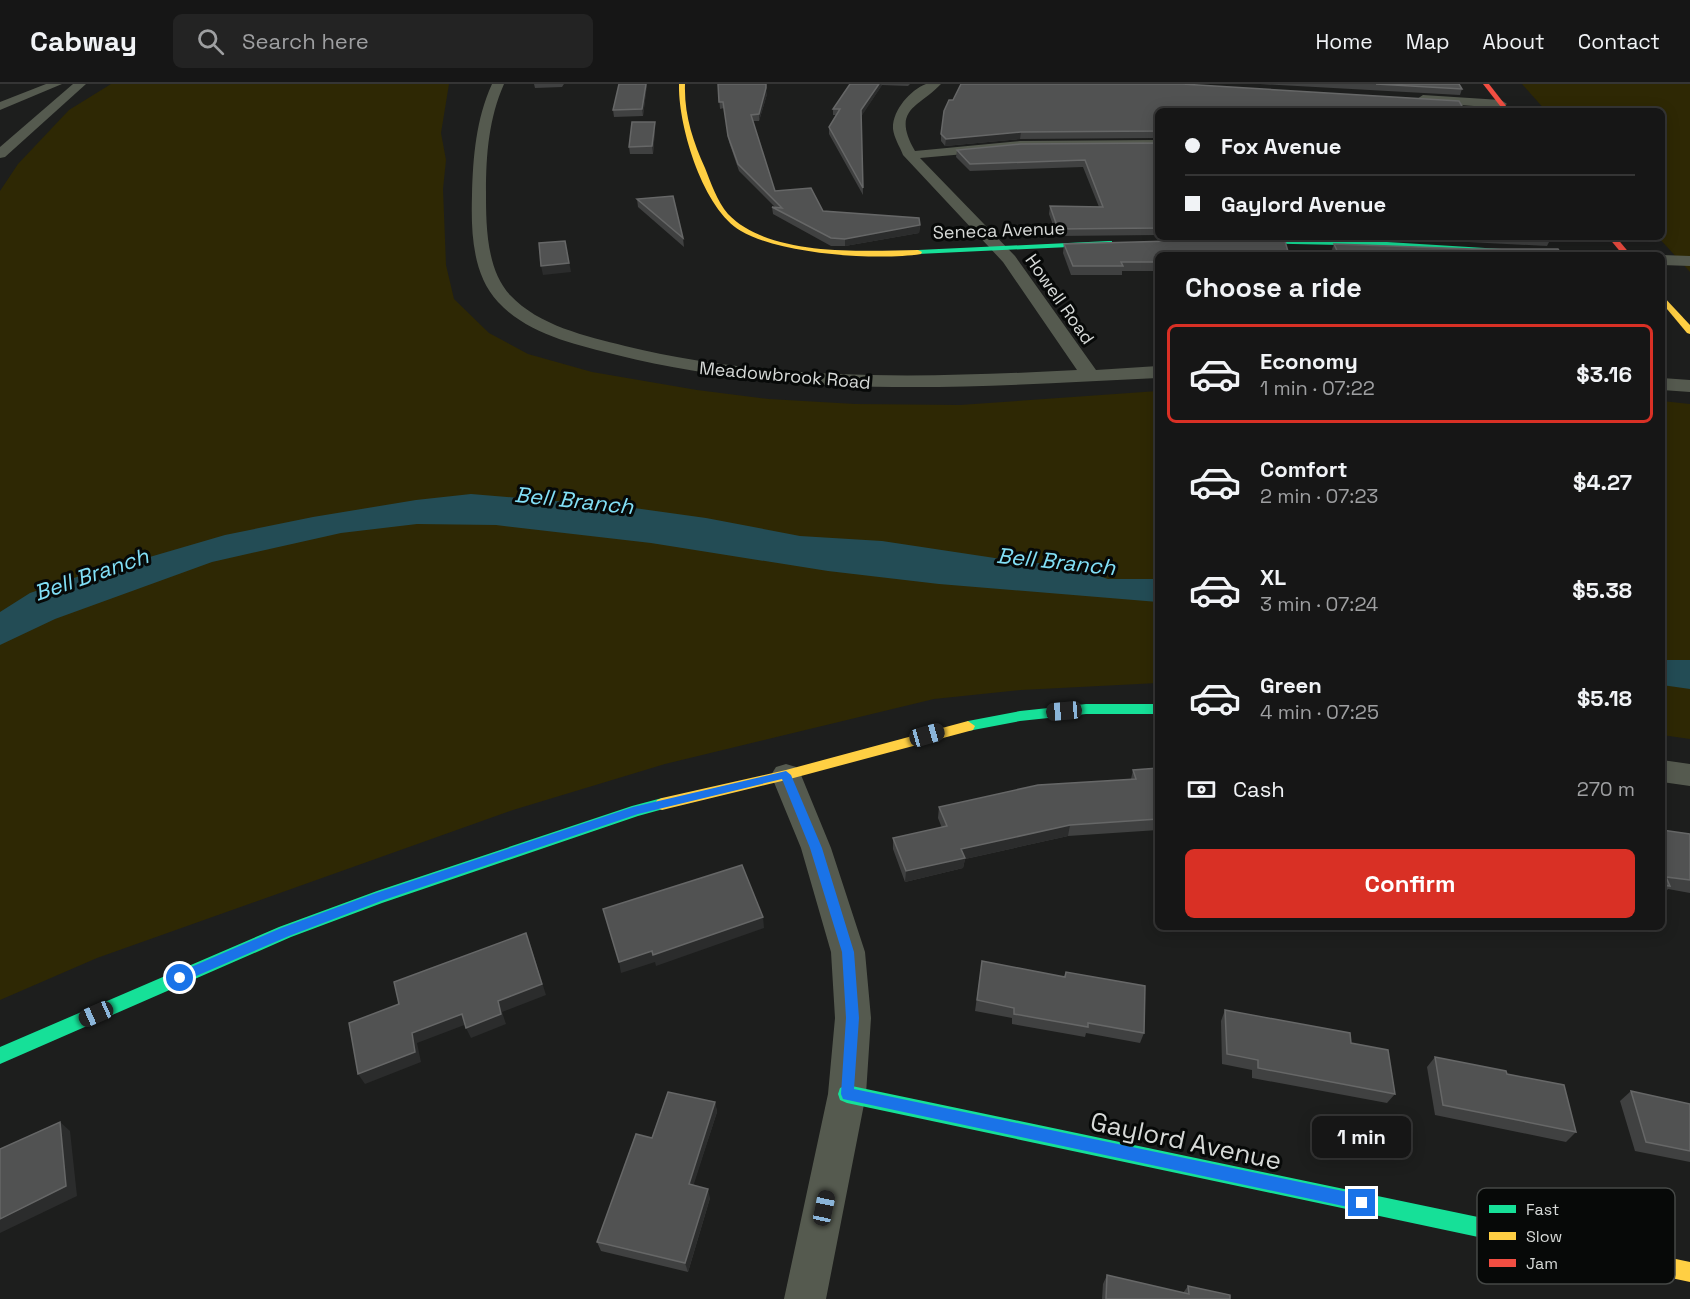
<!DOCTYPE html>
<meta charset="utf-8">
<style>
:root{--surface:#161616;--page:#232323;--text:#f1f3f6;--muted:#9e9fa1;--line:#353535;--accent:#d93025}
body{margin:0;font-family:"Space Grotesk",sans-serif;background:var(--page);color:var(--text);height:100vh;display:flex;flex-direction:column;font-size:22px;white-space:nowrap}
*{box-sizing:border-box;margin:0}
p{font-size:20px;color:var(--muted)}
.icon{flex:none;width:33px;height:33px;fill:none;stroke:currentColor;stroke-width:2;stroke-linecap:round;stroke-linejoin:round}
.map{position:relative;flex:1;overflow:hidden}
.sheet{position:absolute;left:1155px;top:168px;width:510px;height:678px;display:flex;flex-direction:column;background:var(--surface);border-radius:9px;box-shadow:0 3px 15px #0003,0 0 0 2px var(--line)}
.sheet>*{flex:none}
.top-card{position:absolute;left:1155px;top:24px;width:510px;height:132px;border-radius:9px;box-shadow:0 3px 15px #0003,0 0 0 2px var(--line);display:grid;align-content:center;height:132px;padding:0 30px;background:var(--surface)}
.end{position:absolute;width:27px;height:27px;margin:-14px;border:8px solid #1a73e8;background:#fff;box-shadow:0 0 0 3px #fff}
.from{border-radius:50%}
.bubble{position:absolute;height:42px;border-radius:9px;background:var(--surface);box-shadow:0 3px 15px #0003,0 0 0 2px var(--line);font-size:20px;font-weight:800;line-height:42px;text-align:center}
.car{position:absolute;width:18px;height:36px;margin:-18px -9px;border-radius:8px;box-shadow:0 0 4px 2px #0007;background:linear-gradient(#222 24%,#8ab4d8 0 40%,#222 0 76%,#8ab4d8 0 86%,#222 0)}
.top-card b{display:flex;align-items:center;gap:21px;height:57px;font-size:22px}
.top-card b+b{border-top:2px solid var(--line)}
.top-card i{width:15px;height:15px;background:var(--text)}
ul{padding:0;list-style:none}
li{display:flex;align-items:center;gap:18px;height:99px;margin:0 12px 9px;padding:0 18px;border:3px solid transparent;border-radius:9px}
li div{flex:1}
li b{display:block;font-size:22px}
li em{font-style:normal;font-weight:800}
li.current{border-color:var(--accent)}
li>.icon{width:54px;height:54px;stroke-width:1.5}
h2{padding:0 30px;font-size:27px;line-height:72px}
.pay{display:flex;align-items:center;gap:15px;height:66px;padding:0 30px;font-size:22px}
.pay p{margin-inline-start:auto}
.action{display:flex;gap:12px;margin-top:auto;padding:12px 30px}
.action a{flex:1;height:69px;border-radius:9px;background:var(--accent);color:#fff;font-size:24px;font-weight:800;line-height:69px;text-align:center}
header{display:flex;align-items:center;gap:36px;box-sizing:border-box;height:84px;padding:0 30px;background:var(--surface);border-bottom:2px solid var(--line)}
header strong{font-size:28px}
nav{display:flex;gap:33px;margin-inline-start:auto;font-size:21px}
.search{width:420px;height:54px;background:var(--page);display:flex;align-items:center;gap:15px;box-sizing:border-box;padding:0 21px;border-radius:9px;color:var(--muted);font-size:22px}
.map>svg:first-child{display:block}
.green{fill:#2e2804}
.water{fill:#234c55}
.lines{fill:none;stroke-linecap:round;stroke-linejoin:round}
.street{fill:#555a4f;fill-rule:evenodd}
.fast{fill:#16e098;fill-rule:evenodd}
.slow{fill:#ffcf43;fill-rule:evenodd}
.jam{fill:#f24e42;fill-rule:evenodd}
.wall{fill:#404141}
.shaded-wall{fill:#2b2c2c}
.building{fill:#515252;stroke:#666767;stroke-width:1.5}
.route{fill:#1a73e8}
.labels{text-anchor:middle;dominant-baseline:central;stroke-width:6;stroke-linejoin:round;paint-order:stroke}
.far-street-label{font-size:18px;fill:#d7dad8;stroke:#070908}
.water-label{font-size:22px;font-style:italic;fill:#82e0f7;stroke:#070908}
.near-street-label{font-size:26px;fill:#d7dad8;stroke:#070908}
.key{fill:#070908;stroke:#454846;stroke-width:1.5}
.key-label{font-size:16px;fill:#d7dad8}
</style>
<header>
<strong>Cabway</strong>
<div class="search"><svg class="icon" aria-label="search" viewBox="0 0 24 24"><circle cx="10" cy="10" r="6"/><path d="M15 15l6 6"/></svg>Search here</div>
<nav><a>Home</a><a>Map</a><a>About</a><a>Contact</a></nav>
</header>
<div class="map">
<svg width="1690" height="1215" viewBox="0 0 1690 1215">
<rect width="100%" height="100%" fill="#1d1e1d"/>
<g class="green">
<path d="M111,0h338l-8,49 5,27 -3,29 3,76 8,34 35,34 39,21 64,18 105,18 72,9 86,5 105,1 198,-14v292l-137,7 -87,9 -269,65 -152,46 -416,148 -97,42v-809l18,-27 51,-54z"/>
<path d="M1522,0h168v188l-32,-35h4v-126h-116z"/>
<path d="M1662,317l28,3v335l-28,-4z"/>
</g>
<g class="water">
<path d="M471,410l156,13 79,11 94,18 82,5 140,21 44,3 42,14h50v23l-219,-18 -111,-13 -177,-28 -155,-18 -79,-1 -76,9 -129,29 -157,57 -55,26v-33l30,-19 82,-28 24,-4 89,-26 88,-18 103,-17z"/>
<path d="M1662,576h28v29l-28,-4z"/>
</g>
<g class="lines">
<g class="street">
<path d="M46,0h16l-62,26v-8z"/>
<path d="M73,0h13l-81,73 -5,1v-11z"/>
<path d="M492,0h12c-15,34 -18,70 -18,107 0,33 0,78 24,104 29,31 76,41 115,51 149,36 300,32 452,24l-74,-108 -100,-107c-3,-8 -9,-17 -10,-26 -1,-18 17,-39 33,-45 4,0 10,0 15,0 -23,24 -50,25 -26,67l105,-10 138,-1v8l-138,1 -100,9 95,98 81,114 62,-4v12c-186,9 -359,22 -541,-23 -41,-10 -90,-21 -119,-53 -26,-28 -27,-71 -26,-107 1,-38 4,-76 20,-111z"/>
<path d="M1423,11l78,5 6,4 -6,4 -82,-6 -2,-3z"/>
<path d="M1662,171l28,1v10l-28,-1z"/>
<path d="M1662,294l28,2v12l-28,-2z"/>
<path d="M1662,676l28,4v22l-28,-4z"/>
<path d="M786,680l10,3 5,8 30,73 34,104 6,66 -5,76 -40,205h-42l44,-205 7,-76 -4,-66 -30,-104 -30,-73 5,-8z"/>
</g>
<g class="fast">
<path d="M1238,155l149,3 179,11 4,2h-43l-140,-9 -146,-3h-3z"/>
<path d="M1109,157h3v4l-194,9 -4,-2 4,-2z"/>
<path d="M1086,620h72v10h-72l-66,7 -52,10 -7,-5 7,-5 52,-10z"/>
<path d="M662,714l5,2 2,4 -2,4 -29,8 -256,87 -91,34 -291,127v-17l279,-120 98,-36 255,-85z"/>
<path d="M847,1001l650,136 7,3 3,7 -3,7 -7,3 -650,-138 -7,-3 -2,-6 2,-6z"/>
</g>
<g class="slow">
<path d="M679,0h6c-1,31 8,57 20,84 6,15 12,33 23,46 41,43 135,37 190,36l4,2 -1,2c-45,7 -141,0 -180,-23 -38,-22 -63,-105 -62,-147z"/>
<path d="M1662,211l28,30v9l-3,-1 -25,-30z"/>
<path d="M968,637l7,5 -2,4 -187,50 -124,30 -5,-2 -2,-4 2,-4 5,-2 124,-28z"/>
<path d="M1497,1137l193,41v20l-193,-41 -7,-3 -3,-7 3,-7z"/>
</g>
<g class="jam">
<path d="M1483,0h6l21,27h-6z"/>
<path d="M1608,153h8l15,18h-8z"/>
</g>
</g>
<g class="wall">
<path d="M534,0h30l-2,3 -27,1z"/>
<path d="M647,0l-4,32 -29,1 -1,-7z"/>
<path d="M718,0l49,10 -8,27h-6l22,70 48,20 97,14 -1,8 -74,13h-14l-58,-32 -1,-7h3l-36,-36 -10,-29 -5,-34 -4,1z"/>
<path d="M850,0h60l-2,2 -26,-1 -21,31 2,79 -34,-61v-7l7,-12h-3v-6z"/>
<path d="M1260,0h199l3,5 -2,6z"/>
<path d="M1158,27v27l-138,1 -75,7 -4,-5v-7z"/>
<path d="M655,46l-2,24h-23l-1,-7z"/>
<path d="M1158,59v92l-101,1 -8,-22 1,-8 49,1 -16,-40 -113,4 -14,-14 1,-7z"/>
<path d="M637,115l46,39 1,9 -46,-40z"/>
<path d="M1371,153h179l1,1 -4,8z"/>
<path d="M1064,160l94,11v16h-36v4h-51l-8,-22z"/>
<path d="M1334,160l228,11h-229l-2,-3z"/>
<path d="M1158,684v62l-90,6 -103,23 -2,9 -58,14 -12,-33v-11l49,-10 -4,-10 1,-11 192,-28 2,-9z"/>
<path d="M1662,746l28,4v59l-22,-4 -6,7z"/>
<path d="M982,877l82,16 2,-5 78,61 -4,10 -54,-10 -1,4 -73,-13v-6l-37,-7z"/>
<path d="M1225,926l126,33 44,51 -8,9 -135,-25v-8l-30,-6 -1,-43z"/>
<path d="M1435,973l72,17 69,58 -10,10 -131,-27 -8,-48z"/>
<path d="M1631,1007l59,13v58l-55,-11 -15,-50z"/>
<path d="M715,1018l2,10 -24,73 17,13 -22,74 -87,-21 -4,-9 55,-104z"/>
<path d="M1107,1191l76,18 5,-7 42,13h-128l1,-15z"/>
</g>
<g class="shaded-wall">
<path d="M646,0h1l-4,32 -1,-7z"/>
<path d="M879,0l3,1 -21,32v-7z"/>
<path d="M766,4l1,6 -8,27v-7z"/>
<path d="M655,38v8l-2,24 -1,-8z"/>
<path d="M1021,48l-1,7 -75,7 1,-7z"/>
<path d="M920,141l-1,8 -74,13v-7z"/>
<path d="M565,157l6,31 -28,3 -2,-9z"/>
<path d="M1070,741l-2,11 -103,23 -2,9 -58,14 1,-11 55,-22z"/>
<path d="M763,833l1,11 -108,38 -1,-4 -34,11 -2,-11z"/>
<path d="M530,860l16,51 -44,17 4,12 -35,14 -5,-10 32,-27z"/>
<path d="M462,930l5,10 -50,19 4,19 -56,22 -7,-10 54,-41z"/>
<path d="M715,1018l2,10 -26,81 -2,-9z"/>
<path d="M60,1038l10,9 7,65 -77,37v-14z"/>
<path d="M708,1105l2,9 -22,74 -3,-9z"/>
</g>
<g class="building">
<path d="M619,0h27l-4,25 -29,1z"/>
<path d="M718,0h48v4l-7,26 -8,1 24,76 36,-3 12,23 96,7 1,7 -75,14 -14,-1 -59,-31 10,1 -44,-44 -10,-28 -5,-34h-4z"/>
<path d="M850,0h29l-18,26 2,78 -34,-61 11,-18h-7z"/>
<path d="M961,0h221l277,17 6,10h-307v20l-137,1 -75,7 -5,-5 3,-23 5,-11h4z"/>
<path d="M1376,0h83l3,5z"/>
<path d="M632,38h23l-3,24 -23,1z"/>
<path d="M1158,59v85l-100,1 -8,-23 53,1 -18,-47 -115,4 -13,-14 64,-6z"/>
<path d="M673,112l10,42 -46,-39z"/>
<path d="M1207,156l78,1 4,14h-131v7h-37l2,4h-50l-9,-22z"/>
<path d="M565,157l4,22 -28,3 -2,-23z"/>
<path d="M1334,160l138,5h86l4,6h-223z"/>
<path d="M1158,684v51l-88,6 -109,24 4,9 -59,13 -13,-33 54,-12 -8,-19 99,-22 98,-6 -3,-9z"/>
<path d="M1662,746l28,4v46l-24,-3 4,9 -8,-1z"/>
<path d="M742,781l21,52 -110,38 -1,-4 -33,11 -16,-53z"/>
<path d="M526,849l16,51 -44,17 3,13 -35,14 -4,-14 -50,19 3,19 -57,22 -9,-51 50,-19 -5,-22z"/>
<path d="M982,877l83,16 1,-5 79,14 -1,47 -56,-10v4l-74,-13v-6l-37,-8z"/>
<path d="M1225,926l125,23 1,10 37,7 7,44 -137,-26v-8l-31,-6z"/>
<path d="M1435,973l71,14 1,3 57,11 12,47 -133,-27z"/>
<path d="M1631,1007l59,13v47l-44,-9z"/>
<path d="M668,1008l47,10 -26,82 19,5 -23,74 -88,-21 39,-108 16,4z"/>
<path d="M60,1038l6,64 -66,33v-70z"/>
<path d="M1107,1191l82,19 -1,-8 42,9v4h-124z"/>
</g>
<path class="route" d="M786,687l5,4 31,73 32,104 5,66 -5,71 508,106 5,3 3,5 -3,5 -5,2 -519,-111 -2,-5 5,-76 -4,-66 -32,-104 -28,-69 -144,35 -257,87 -92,35 -109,47 -6,-5 1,-4 106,-46 92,-34 260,-87z"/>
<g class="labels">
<g class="far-street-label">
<text transform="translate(999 146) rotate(-2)">Seneca Avenue</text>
<text transform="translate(1060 215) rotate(55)">Howell Road</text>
<text transform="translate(785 291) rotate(5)">Meadowbrook Road</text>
</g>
<g class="water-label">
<text transform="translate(574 416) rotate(6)">Bell Branch</text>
<text transform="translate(1056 477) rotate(6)">Bell Branch</text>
<text transform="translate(91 490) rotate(-19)">Bell Branch</text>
</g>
<g class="near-street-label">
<text transform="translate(1186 1057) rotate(12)">Gaylord Avenue</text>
</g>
</g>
<rect x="1477" y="1104" width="198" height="96" rx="9" class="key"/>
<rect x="1489" y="1121" width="27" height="8" fill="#16e098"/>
<rect x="1489" y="1148" width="27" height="8" fill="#ffcf43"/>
<rect x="1489" y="1175" width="27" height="8" fill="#f24e42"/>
<g class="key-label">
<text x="1526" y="1131">Fast</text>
<text x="1526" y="1158">Slow</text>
<text x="1526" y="1185">Jam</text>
</g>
</svg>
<i class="end from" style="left:180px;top:894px"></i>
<i class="end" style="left:1362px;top:1119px"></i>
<div class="bubble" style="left:1312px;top:1032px;width:99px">1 min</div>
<i class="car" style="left:1064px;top:627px;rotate:265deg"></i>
<i class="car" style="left:927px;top:651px;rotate:74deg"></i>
<i class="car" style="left:96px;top:930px;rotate:246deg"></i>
<i class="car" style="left:824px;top:1124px;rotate:12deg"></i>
<div class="top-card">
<b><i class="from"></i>Fox Avenue</b>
<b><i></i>Gaylord Avenue</b>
</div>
<section class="sheet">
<h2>Choose a ride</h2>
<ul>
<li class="current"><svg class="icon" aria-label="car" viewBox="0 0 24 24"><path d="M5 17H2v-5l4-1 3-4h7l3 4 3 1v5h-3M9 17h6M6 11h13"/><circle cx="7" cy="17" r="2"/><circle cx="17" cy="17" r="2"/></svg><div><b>Economy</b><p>1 min · 07:22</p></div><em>$3.16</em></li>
<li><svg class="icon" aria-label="car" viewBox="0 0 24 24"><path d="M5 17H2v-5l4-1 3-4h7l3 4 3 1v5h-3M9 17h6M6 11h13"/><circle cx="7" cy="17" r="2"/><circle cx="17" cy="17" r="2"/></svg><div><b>Comfort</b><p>2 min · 07:23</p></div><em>$4.27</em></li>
<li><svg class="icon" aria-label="car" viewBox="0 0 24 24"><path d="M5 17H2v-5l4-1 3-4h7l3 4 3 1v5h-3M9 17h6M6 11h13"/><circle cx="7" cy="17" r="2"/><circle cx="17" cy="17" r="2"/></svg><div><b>XL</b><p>3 min · 07:24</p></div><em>$5.38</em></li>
<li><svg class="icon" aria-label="car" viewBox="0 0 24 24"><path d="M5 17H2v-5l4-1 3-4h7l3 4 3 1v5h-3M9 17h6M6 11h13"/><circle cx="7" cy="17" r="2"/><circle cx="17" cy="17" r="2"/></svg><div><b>Green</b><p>4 min · 07:25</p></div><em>$5.18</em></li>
</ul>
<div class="pay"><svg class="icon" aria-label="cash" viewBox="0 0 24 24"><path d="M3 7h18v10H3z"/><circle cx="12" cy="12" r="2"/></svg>Cash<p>270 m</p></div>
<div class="action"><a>Confirm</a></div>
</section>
</div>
